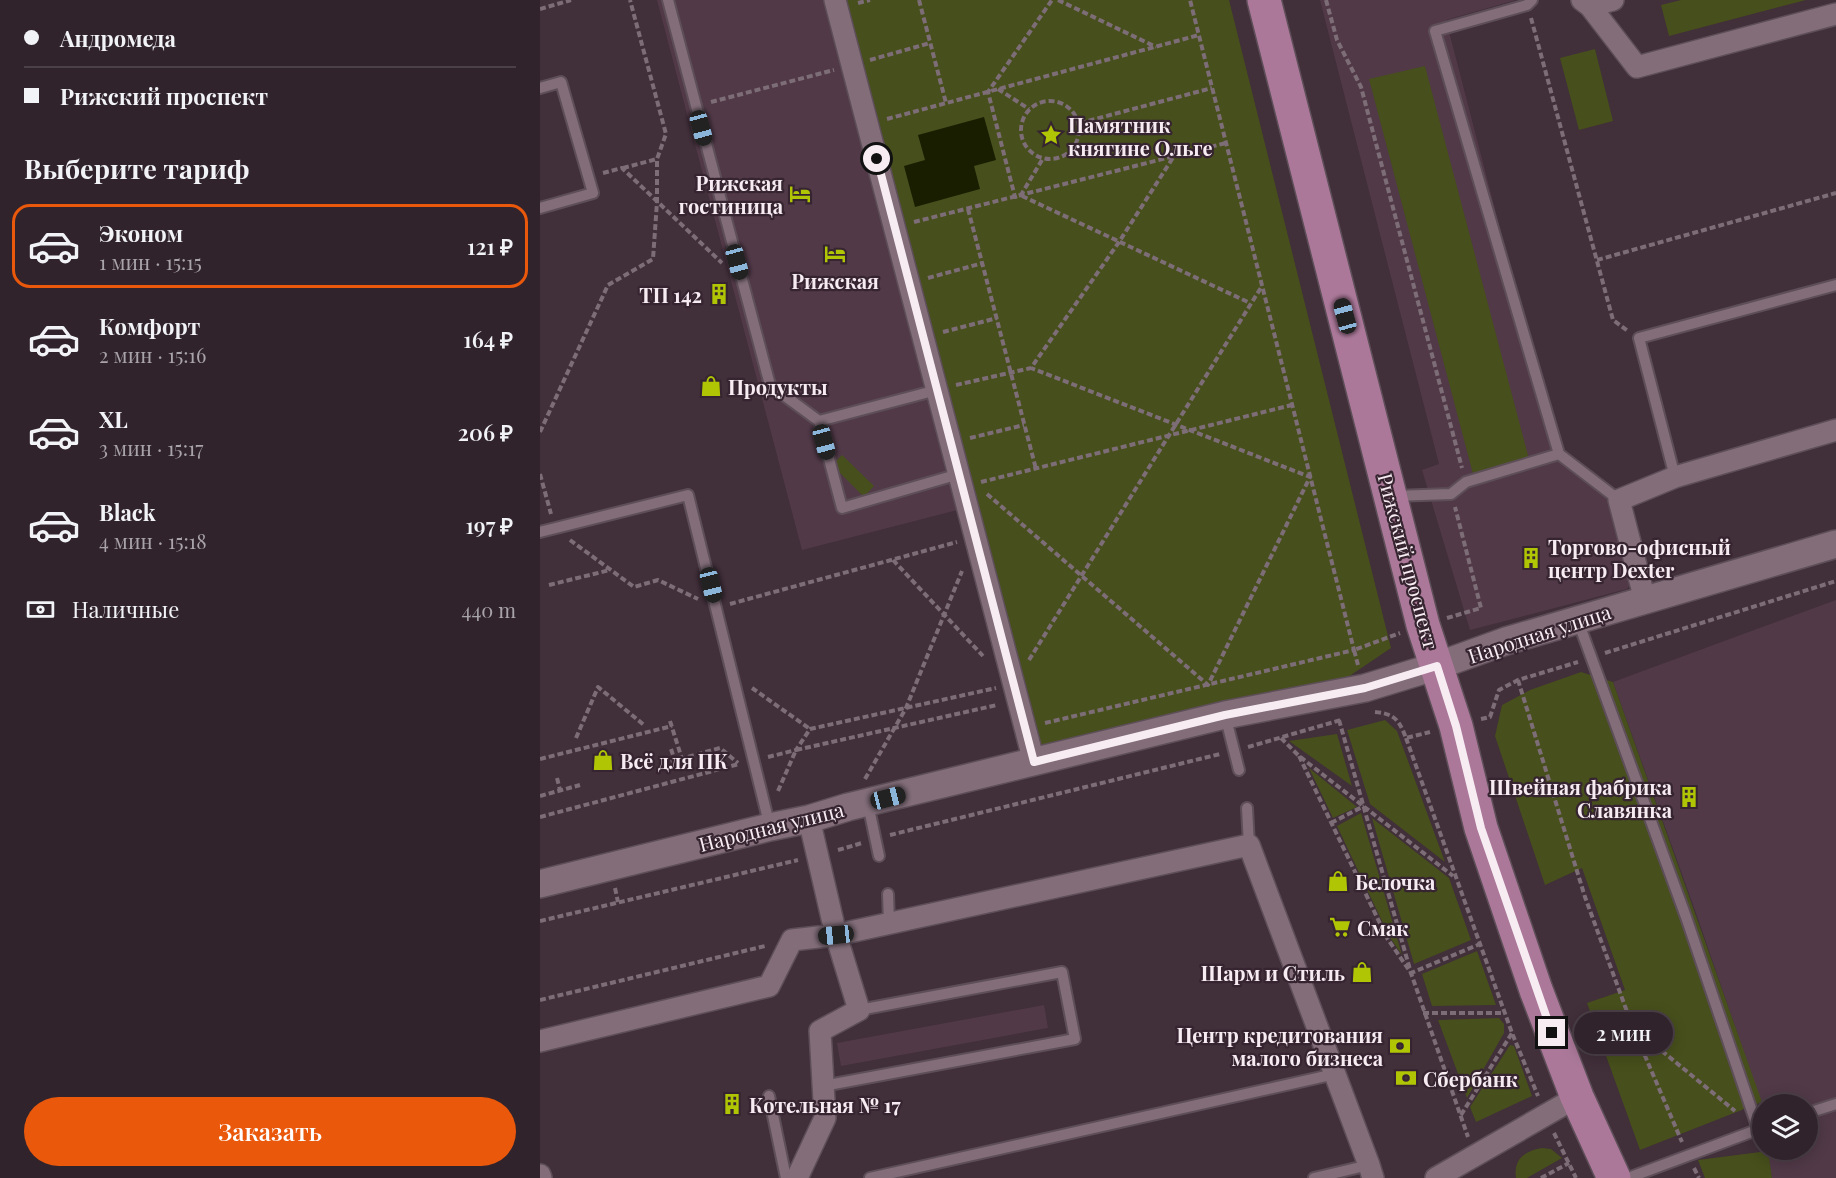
<!DOCTYPE html>
<html lang="ru">
<meta charset="utf-8">
<style>
:root{--surface:#31232c;--page:#392b34;--text:#f1f3f6;--muted:#a8a4a9;--line:#4c4048;--accent:#ea580c}
body{margin:0;font-family:"Playfair Display",serif;background:var(--page);color:var(--text);height:100vh;display:flex;flex-direction:column;font-size:22px;white-space:nowrap}
*{box-sizing:border-box;margin:0}
p{font-size:20px;color:var(--muted)}
.icon{flex:none;width:33px;height:33px;fill:none;stroke:currentColor;stroke-width:2;stroke-linecap:round;stroke-linejoin:round}
.map{position:relative;flex:1;overflow:hidden}
.panel{display:flex;flex-direction:column;background:var(--surface);width:540px}
.panel>*{flex:none}
.top-card{display:grid;align-content:center;height:132px;padding:0 24px;background:var(--surface)}
.controls{position:absolute;left:1212px;top:1094px;display:grid;gap:12px}
.controls a{display:grid;place-items:center;width:66px;height:66px;border-radius:50%;background:var(--surface);box-shadow:0 3px 15px #0003,0 0 0 2px var(--line);font-size:30px}
.end{position:absolute;width:27px;height:27px;margin:-14px;border:8px solid #f8ecf3;background:#111;box-shadow:0 0 0 3px #111}
.from{border-radius:50%}
.bubble{position:absolute;height:42px;border-radius:21px;background:var(--surface);box-shadow:0 3px 15px #0003,0 0 0 2px var(--line);font-size:20px;font-weight:600;line-height:42px;text-align:center}
.car{position:absolute;width:18px;height:36px;margin:-18px -9px;border-radius:8px;box-shadow:0 0 4px 2px #0007;background:linear-gradient(#222 24%,#8ab4d8 0 40%,#222 0 76%,#8ab4d8 0 86%,#222 0)}
.top-card b{display:flex;align-items:center;gap:21px;height:57px;font-size:22px}
.top-card b+b{border-top:2px solid var(--line)}
.top-card i{width:15px;height:15px;background:var(--text)}
ul{padding:0;list-style:none}
li{display:flex;align-items:center;gap:18px;height:84px;margin:0 12px 9px;padding:0 12px;border:3px solid transparent;border-radius:18px}
li div{flex:1}
li b{display:block;font-size:22px}
li em{font-style:normal;font-weight:600}
li.on{border-color:var(--accent)}
li>.icon{width:54px;height:54px;stroke-width:1.5}
h2{padding:0 24px;font-size:27px;line-height:72px}
.pay{display:flex;align-items:center;gap:15px;height:66px;padding:0 24px;font-size:22px}
.pay p{margin-inline-start:auto}
.button{display:flex;gap:12px;margin-top:auto;padding:12px 24px}
.button a{flex:1;height:69px;border-radius:36px;background:var(--accent);color:#fff;font-size:24px;font-weight:600;line-height:69px;text-align:center}
main{display:flex;flex:1;min-height:0}
.map>svg:first-child{display:block}
.built{fill:#513948}
.green{fill:#474f1c}
.water{fill:#191e00}
.lines{fill:none;stroke-linecap:round;stroke-linejoin:round}
.service-casing{stroke:#5d4e58;stroke-width:14}
.minor-casing{stroke:#5d4e58;stroke-width:24}
.tertiary-casing{stroke:#5d4e58;stroke-width:30}
.primary-casing{stroke:#5d4e58;stroke-width:36}
.path{stroke:#7d6d76;stroke-width:4;stroke-dasharray:6 3;stroke-linecap:butt}
.service{stroke:#826d79;stroke-width:10}
.minor{stroke:#826d79;stroke-width:21}
.tertiary{stroke:#826d79;stroke-width:27}
.primary{stroke:#ab7899;stroke-width:33}
.route{stroke:#f8ecf3;stroke-width:8}
.labels{text-anchor:middle;dominant-baseline:central;stroke-width:4.5;stroke-linejoin:round;paint-order:stroke}
.poi-label{font-size:20px;font-weight:bold;fill:#f8ecf3;stroke:#362530;text-anchor:start}
.street-label{font-size:20px;fill:#f8ecf3;stroke:#362530}
</style>
<main>
<section class="panel">
<div class="top-card">
<b><i class="from"></i>Андромеда</b>
<b><i></i>Рижский проспект</b>
</div>
<h2>Выберите тариф</h2>
<ul>
<li class="on"><svg class="icon" aria-label="car" viewBox="0 0 24 24"><path d="M5 17H2v-5l4-1 3-4h7l3 4 3 1v5h-3M9 17h6M6 11h13"/><circle cx="7" cy="17" r="2"/><circle cx="17" cy="17" r="2"/></svg><div><b>Эконом</b><p>1 мин · 15:15</p></div><em>121 ₽</em></li>
<li><svg class="icon" aria-label="car" viewBox="0 0 24 24"><path d="M5 17H2v-5l4-1 3-4h7l3 4 3 1v5h-3M9 17h6M6 11h13"/><circle cx="7" cy="17" r="2"/><circle cx="17" cy="17" r="2"/></svg><div><b>Комфорт</b><p>2 мин · 15:16</p></div><em>164 ₽</em></li>
<li><svg class="icon" aria-label="car" viewBox="0 0 24 24"><path d="M5 17H2v-5l4-1 3-4h7l3 4 3 1v5h-3M9 17h6M6 11h13"/><circle cx="7" cy="17" r="2"/><circle cx="17" cy="17" r="2"/></svg><div><b>XL</b><p>3 мин · 15:17</p></div><em>206 ₽</em></li>
<li><svg class="icon" aria-label="car" viewBox="0 0 24 24"><path d="M5 17H2v-5l4-1 3-4h7l3 4 3 1v5h-3M9 17h6M6 11h13"/><circle cx="7" cy="17" r="2"/><circle cx="17" cy="17" r="2"/></svg><div><b>Black</b><p>4 мин · 15:18</p></div><em>197 ₽</em></li>
</ul>
<div class="pay"><svg class="icon" aria-label="cash" viewBox="0 0 24 24"><path d="M3 7h18v10H3z"/><circle cx="12" cy="12" r="2"/></svg>Наличные<p>440 m</p></div>
<div class="button"><a>Заказать</a></div>
</section>
<div class="map">
<svg width="1296" height="1178" viewBox="0 0 1296 1178">
<rect width="100%" height="100%" fill="#412f3a"/>
<g class="built">
<path d="M117,0h184l132,506 -171,44z"/>
<path d="M780,0h196l-70,20 115,444 54,39 19,77 -7,9 -157,41 -48,-160 17,-6z"/>
<path d="M1296,600v578h-64l-5,-29h41v-45l-46,1 -66,-192 -83,-231z"/>
<path d="M504,1005l4,23 -207,38 -4,-23z"/>
</g>
<g class="green">
<path d="M301,0h388l162,648 -46,31 -309,68z"/>
<path d="M1141,0h125l-137,36 -8,-31z"/>
<path d="M1055,49l18,72 -34,9 -19,-72z"/>
<path d="M885,66l104,393 -56,15 -104,-395z"/>
<path d="M302,455l32,31 -10,11 -32,-32z"/>
<path d="M1041,672l32,10 149,420 -122,48 -53,-147 38,-13 -43,-122 -37,17 -50,-149 7,-31 28,-15z"/>
<path d="M845,720l12,11 48,131 -75,-58 -23,-74z"/>
<path d="M797,734l15,52 -63,-45z"/>
<path d="M769,768l48,39 -24,11z"/>
<path d="M821,813l41,142 -13,-19 -52,-110z"/>
<path d="M832,818l77,60 22,62 -57,24z"/>
<path d="M937,951l19,54 -64,1 -10,-32z"/>
<path d="M959,1018l5,6v9l-37,65 -29,-78z"/>
<path d="M970,1045l4,1 18,50 -56,26 -6,-15z"/>
<path d="M1002,1148l9,1 11,9 -35,20h-11c-3,-19 9,-27 26,-30z"/>
<path d="M1228,1151l4,27h-67l-7,-18z"/>
</g>
<path class="water" d="M444,117l12,43 -22,6 6,23 -65,18 -11,-41 21,-6 -7,-25z"/>
<g class="lines">
<defs>
<g id="service">
<path d="M128,0l102,385 49,36 23,87 117,-34"/>
<path d="M992,0l-5,5 -92,26 124,423 60,46"/>
<path d="M0,88l21,-6 32,111 -53,15"/>
<path d="M279,421l118,-31"/>
<path d="M1135,477l-36,-139 197,-53"/>
<path d="M854,496l57,-2 15,-12 93,-28"/>
<path d="M0,532l148,-37 82,332"/>
<path d="M1038,621l108,296 72,212"/>
<path d="M685,715l14,55"/>
<path d="M328,804l11,52"/>
<path d="M707,808l2,37"/>
<path d="M348,894l1,29"/>
<path d="M283,1086l252,-47 -13,-67 -203,38"/>
<path d="M229,1096l17,82"/>
<path d="M1268,1113l28,-9"/>
<path d="M330,1178l465,-104"/>
<path d="M774,1178l55,-13"/>
<path d="M1088,1178l134,-50"/>
</g>
<g id="minor">
<path d="M295,0l199,762"/>
<path d="M1042,0l8,6 47,61 199,-53"/>
<path d="M1050,6l23,-6"/>
<path d="M1105,600l-26,-100 56,-23 161,-47"/>
<path d="M269,819l27,116 413,-90 120,320 4,13"/>
<path d="M0,1041l229,-55 23,-46 44,-5 23,75 -39,21 5,87 -28,60"/>
<path d="M0,1175l1,3"/>
<path d="M896,1178l141,-81"/>
</g>
<path id="tertiary" d="M0,884l230,-57 39,-8 39,-12 377,-92 140,-27 72,-22 69,-25 330,-97"/>
<path id="primary" d="M724,0l159,625 33,101 25,102 55,162 41,107 37,81"/>
</defs>
<use href="#service" class="service-casing"/>
<use href="#minor" class="minor-casing"/>
<use href="#tertiary" class="tertiary-casing"/>
<use href="#primary" class="primary-casing"/>
<g class="path">
<path d="M379,0l27,103"/>
<path d="M518,0l98,47"/>
<path d="M786,0l11,40 24,47 101,381"/>
<path d="M318,3l12,-3"/>
<path d="M0,9l31,-9"/>
<path d="M991,18l82,302 15,11"/>
<path d="M330,60l60,-17"/>
<path d="M458,89l31,20"/>
<circle cx="510" cy="130" r="29"/>
<path d="M171,102l123,-32"/>
<path d="M347,119l312,-84"/>
<path d="M540,123l132,-35"/>
<path d="M502,160l-21,35 -6,2 -27,-105 64,-92"/>
<path d="M83,168l34,-9"/>
<path d="M63,173l19,-5 100,95"/>
<path d="M482,196l228,107"/>
<path d="M428,209l68,260"/>
<path d="M374,222l312,-79"/>
<path d="M1057,260l239,-67"/>
<path d="M388,278l55,-15"/>
<path d="M403,332l54,-14"/>
<path d="M416,385l75,-17 88,-126 55,-86"/>
<path d="M0,432l68,-147 45,-26 4,-57v-43l9,-25 -36,-134"/>
<path d="M430,438l54,-13"/>
<path d="M0,474l11,40"/>
<path d="M441,482l311,-77"/>
<path d="M447,494l221,191 102,-208 -279,-109"/>
<path d="M30,540l64,47 24,-7 40,19"/>
<path d="M353,560l90,96"/>
<path d="M9,585l61,-15"/>
<path d="M190,604l227,-62"/>
<path d="M907,618l34,-10 -26,-101"/>
<path d="M1065,653l231,-72"/>
<path d="M489,660l233,-374"/>
<path d="M818,665l-4,-15 46,-17"/>
<path d="M978,680l67,217 48,131 49,114"/>
<path d="M212,688l58,41"/>
<path d="M835,712c20,2 24,8 31,26l24,-6"/>
<path d="M941,719l9,-2 9,-27 19,-10 60,-18"/>
<path d="M799,720l72,253 57,164"/>
<path d="M130,721l12,38"/>
<path d="M505,723l309,-73 -164,-650"/>
<path d="M36,738l22,-51 46,38"/>
<path d="M741,738l18,18 154,120"/>
<path d="M866,738l106,295 26,63"/>
<path d="M708,747l93,-27"/>
<path d="M131,749l4,12"/>
<path d="M759,756l88,182 24,35 69,-29"/>
<path d="M228,757l28,-7 14,-21 186,-41"/>
<path d="M0,759l132,-33"/>
<path d="M122,764l58,-16 18,15"/>
<path d="M17,778l3,12"/>
<path d="M325,779l41,-71 56,-137"/>
<path d="M238,791l18,-41 201,-45"/>
<path d="M0,796l40,-11"/>
<path d="M0,817l199,-53"/>
<path d="M791,823l33,-17"/>
<path d="M350,835l330,-81"/>
<path d="M298,850l24,-7"/>
<path d="M75,888l3,14"/>
<path d="M0,921l258,-61"/>
<path d="M0,1000l225,-54"/>
<path d="M883,1013h81"/>
<path d="M1094,1028l101,83"/>
<path d="M921,1115l51,-82"/>
<path d="M1014,1133l22,45"/>
<path d="M1154,1168l5,10"/>
<path d="M1001,1178l28,-15"/>
</g>
<use href="#service" class="service"/>
<use href="#minor" class="minor"/>
<use href="#tertiary" class="tertiary"/>
<use href="#primary" class="primary"/>
</g>
<g class="lines">
<path class="route" d="M337,159l157,603 191,-47 140,-27 72,-22 19,60 25,102 71,205"/>
</g>
<defs>
<symbol id="sight-bare" viewBox="-9 -9 18 18"><path d="M0-6L1.8-2.2L6-1.7L2.9 1.2L3.7 5.4L0 3.3L-3.7 5.4L-2.9 1.2L-6-1.7L-1.8-2.2Z" fill="#b0c503" stroke="#362530" stroke-width="2.5" paint-order="stroke"/></symbol>
<symbol id="hotel-bare" viewBox="-9 -9 18 18"><path d="M-6-4.5h1.5V1H6V5H4.5V3h-9V5H-6ZM-4 0a1.8 1.8 0 1 1 3.6 0ZM.5 0V-2.5h3Q6-2.5 6 0Z" fill="#b0c503" stroke="#362530" stroke-width="2.5" paint-order="stroke"/></symbol>
<symbol id="building-bare" viewBox="-9 -9 18 18"><path d="M-4-6H4V6H1V3H-1V6H-4ZM-2.5-4.3h1.7v1.8h-1.7ZM.8-4.3h1.7v1.8H.8ZM-2.5-1h1.7V.8h-1.7ZM.8-1h1.7V.8H.8Z" fill="#b0c503" stroke="#362530" stroke-width="2.5" paint-order="stroke"/></symbol>
<symbol id="shop-bare" viewBox="-9 -9 18 18"><path d="M-5-2.5h2.3a2.7 3.5 0 0 1 5.4 0H5L5.5 6h-11ZM-1.5-2.5h3a1.5 2.3 0 0 0-3 0Z" fill="#b0c503" stroke="#362530" stroke-width="2.5" paint-order="stroke"/></symbol>
<symbol id="supermarket-bare" viewBox="-9 -9 18 18"><path d="M-6-5.5h2.5l.6 2H6L4.5 2H-2.5L-4.4-4H-6ZM-1.5 3.2a1.3 1.3 0 1 0 .1 0ZM3 3.2a1.3 1.3 0 1 0 .1 0Z" fill="#b0c503" stroke="#362530" stroke-width="2.5" paint-order="stroke"/></symbol>
<symbol id="bank-bare" viewBox="-9 -9 18 18"><path d="M-6-4H6V4H-6ZM0-2.3a2.3 2.3 0 1 0 0 4.6a2.3 2.3 0 1 0 0-4.6Z" fill="#b0c503" stroke="#362530" stroke-width="2.5" paint-order="stroke"/></symbol>
</defs>
<g fill-rule="evenodd">
<use href="#sight-bare" x="496" y="120" width="30" height="30"/>
<use href="#hotel-bare" x="245" y="179" width="30" height="30"/>
<use href="#hotel-bare" x="280" y="239" width="30" height="30"/>
<use href="#building-bare" x="164" y="279" width="30" height="30"/>
<use href="#shop-bare" x="156" y="371" width="30" height="30"/>
<use href="#building-bare" x="976" y="543" width="30" height="30"/>
<use href="#shop-bare" x="48" y="745" width="30" height="30"/>
<use href="#building-bare" x="1134" y="782" width="30" height="30"/>
<use href="#shop-bare" x="783" y="866" width="30" height="30"/>
<use href="#supermarket-bare" x="785" y="912" width="30" height="30"/>
<use href="#shop-bare" x="807" y="957" width="30" height="30"/>
<use href="#bank-bare" x="845" y="1031" width="30" height="30"/>
<use href="#bank-bare" x="851" y="1063" width="30" height="30"/>
<use href="#building-bare" x="177" y="1089" width="30" height="30"/>
</g>
<g class="labels">
<g class="poi-label">
<text x="528" y="124">Памятник<tspan x="528" dy="23">княгине Ольге</tspan></text>
<text x="243" y="182" text-anchor="end">Рижская<tspan x="243" dy="23">гостиница</tspan></text>
<text x="295" y="280" text-anchor="middle">Рижская</text>
<text x="162" y="294" text-anchor="end">ТП 142</text>
<text x="188" y="386">Продукты</text>
<text x="1008" y="546">Торгово-офисный<tspan x="1008" dy="23">центр Dexter</tspan></text>
<text x="80" y="760">Всё для ПК</text>
<text x="1132" y="786" text-anchor="end">Швейная фабрика<tspan x="1132" dy="23">Славянка</tspan></text>
<text x="815" y="881">Белочка</text>
<text x="817" y="927">Смак</text>
<text x="805" y="972" text-anchor="end">Шарм и Стиль</text>
<text x="843" y="1034" text-anchor="end">Центр кредитования<tspan x="843" dy="23">малого бизнеса</tspan></text>
<text x="883" y="1078">Сбербанк</text>
<text x="209" y="1104">Котельная № 17</text>
</g>
<g class="street-label">
<text transform="translate(869 561) rotate(75)">Рижский проспект</text>
<text transform="translate(999 633) rotate(-18)">Народная улица</text>
<text transform="translate(231 826) rotate(-14)">Народная улица</text>
</g>
</g>
</svg>
<div class="controls">
<a><svg class="icon" aria-label="layers" viewBox="0 0 24 24"><path d="M12 4l9 5-9 5-9-5zM3 14l9 5 9-5"/></svg></a>
</div>
<i class="end from" style="left:337px;top:159px"></i>
<i class="end" style="left:1012px;top:1033px"></i>
<div class="bubble" style="left:1034px;top:1012px;width:99px">2 мин</div>
<i class="car" style="left:161px;top:128px;rotate:165deg"></i>
<i class="car" style="left:197px;top:262px;rotate:165deg"></i>
<i class="car" style="left:805px;top:316px;rotate:345deg"></i>
<i class="car" style="left:284px;top:442px;rotate:165deg"></i>
<i class="car" style="left:171px;top:585px;rotate:166deg"></i>
<i class="car" style="left:348px;top:798px;rotate:76deg"></i>
<i class="car" style="left:296px;top:935px;rotate:264deg"></i>
</div>
</main>
